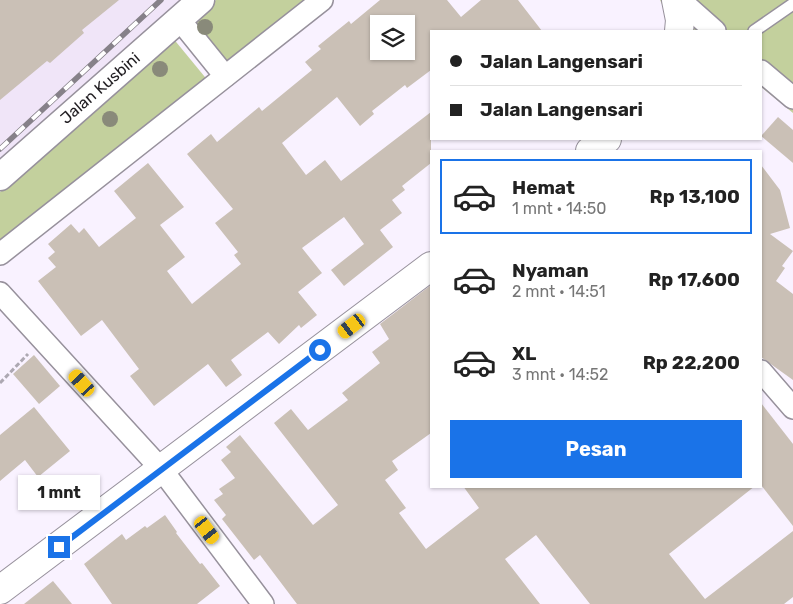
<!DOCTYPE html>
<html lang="id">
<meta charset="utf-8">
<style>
:root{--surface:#fff;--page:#f2f2f2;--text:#222;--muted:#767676;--line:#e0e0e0;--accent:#1a73e8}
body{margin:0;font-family:Rubik,sans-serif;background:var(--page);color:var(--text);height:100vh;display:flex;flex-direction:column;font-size:19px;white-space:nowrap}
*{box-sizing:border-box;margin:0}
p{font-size:16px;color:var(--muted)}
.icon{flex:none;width:28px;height:28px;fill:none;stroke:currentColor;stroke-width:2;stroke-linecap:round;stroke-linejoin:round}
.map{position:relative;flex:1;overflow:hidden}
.panel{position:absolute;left:430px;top:150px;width:332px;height:338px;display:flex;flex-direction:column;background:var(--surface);border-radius:0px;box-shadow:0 1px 4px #0004}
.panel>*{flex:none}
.banner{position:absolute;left:430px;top:30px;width:332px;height:110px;border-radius:0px;box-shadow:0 1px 4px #0004;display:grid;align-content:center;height:110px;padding:0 20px;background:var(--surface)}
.buttons{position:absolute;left:370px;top:15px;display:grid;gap:10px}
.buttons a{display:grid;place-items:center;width:45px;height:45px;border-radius:0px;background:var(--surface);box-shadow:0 1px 4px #0004;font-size:25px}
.end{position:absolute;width:22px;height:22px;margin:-11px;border:6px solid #1a73e8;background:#fff;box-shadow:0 0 0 2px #fff}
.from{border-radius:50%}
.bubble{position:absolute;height:35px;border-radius:0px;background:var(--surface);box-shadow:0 1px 4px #0004;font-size:16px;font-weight:700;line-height:35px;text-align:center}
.car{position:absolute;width:15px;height:30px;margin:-15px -8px;border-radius:6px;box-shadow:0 0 4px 1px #0007;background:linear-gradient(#f5c518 24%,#345 0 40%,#f5c518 0 76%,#345 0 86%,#f5c518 0)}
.banner b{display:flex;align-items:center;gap:18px;height:48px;font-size:19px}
.banner b+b{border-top:1px solid var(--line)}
.banner i{width:12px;height:12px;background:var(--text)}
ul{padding:9px 0 0;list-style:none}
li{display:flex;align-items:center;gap:15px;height:75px;margin:0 10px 8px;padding:0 10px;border:2px solid transparent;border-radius:0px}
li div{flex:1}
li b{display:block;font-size:19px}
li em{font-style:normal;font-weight:700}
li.on{border-color:var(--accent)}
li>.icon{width:45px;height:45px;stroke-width:1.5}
.cta{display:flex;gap:10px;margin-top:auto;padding:10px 20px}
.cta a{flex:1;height:58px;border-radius:0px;background:var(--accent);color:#fff;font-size:20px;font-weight:700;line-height:58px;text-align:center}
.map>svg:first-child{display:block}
.built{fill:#f0e5f8}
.green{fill:#c3d09d}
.building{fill:#cac0b6;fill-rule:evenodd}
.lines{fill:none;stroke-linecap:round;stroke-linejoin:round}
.service-casing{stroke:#97919c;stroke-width:14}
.minor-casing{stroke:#97919c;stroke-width:24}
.tertiary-casing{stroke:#97919c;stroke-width:29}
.secondary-casing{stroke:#97919c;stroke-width:30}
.path{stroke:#ada8b2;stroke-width:3;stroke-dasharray:5 2.5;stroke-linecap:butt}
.service{stroke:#fff;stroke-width:11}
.minor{stroke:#fff;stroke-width:21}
.tertiary{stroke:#fff;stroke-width:26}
.secondary{stroke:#fff;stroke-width:28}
.rail-casing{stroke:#868189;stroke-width:5.5}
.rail{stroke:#fff;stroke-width:4;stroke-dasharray:11;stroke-linecap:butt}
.tree{fill:#898a7a}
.route{stroke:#1a73e8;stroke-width:6}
.labels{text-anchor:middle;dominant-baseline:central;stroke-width:4;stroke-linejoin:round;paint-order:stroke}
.street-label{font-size:16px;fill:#211e22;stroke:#fff}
</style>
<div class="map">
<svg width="793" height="604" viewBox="0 0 793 604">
<rect width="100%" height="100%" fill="#f9f2ff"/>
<path class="built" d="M0,0h192l-192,172z"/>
<g class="green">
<path d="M216,0h100l-95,76 -38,-46z"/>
<path d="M660,0h133v113l-32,-26v-56h-86z"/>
<path d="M172,37l37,45 -209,165v-55z"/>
</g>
<g class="building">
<path d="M0,0h119l-37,30 2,3 -34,30 -3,-2 -47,39z"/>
<path d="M380,0h67l14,17 20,-17h37l24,31h-111v39l-24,18 -2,-3 -33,26 2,3 -14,12 -23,-29 -55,46 24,32 19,-15 16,21 90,-69v51l-29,23 3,4 -13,10 10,13 -22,17 13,17 -49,39 -13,-16 33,-26 -20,-27 -42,31 20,25 -24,19 19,23 -16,13 -2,-3 -20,19 -11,-12 -37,28 11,15 -16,12 -18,-23 -54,42 -24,-30 9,-7 -37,-49 -21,16 -43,-55 18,-14 -8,-9 7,-6 -7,-8 23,-20 8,9 5,-5 15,19 37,-29 -22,-27 34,-28 36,44 -24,18 25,32 -18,14 25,33 49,-40 -7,-9 4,-3 -23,-29 18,-14 -46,-55 24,-20 6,8 42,-35 3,4 50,-41 -7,-8 16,-13 -3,-3 31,-25 2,3zM379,24h27v27h-27z"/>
<path d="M778,117l15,13v33l-32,-27z"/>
<path d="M761,165l19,25 10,38 -20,6 23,17 -11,15 3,2 -9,13 17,13v86l-32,-23z"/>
<path d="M431,285v148l-39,28 6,9 -13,10 21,28 -7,5 27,36 53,-41 -16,-22h292l-86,68 36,45 88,-68v66l-9,7h-194l-54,-69 -31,24 35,45h-243l-37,-49 -6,5 -32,-41 4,-4 -12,-15 9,-6 -4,-5 16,-11 -14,-18 10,-8 -5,-5 14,-12 73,90 25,-20 -64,-82 17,-14 17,21 40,-30 -6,-7 38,-30 -8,-11 17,-13 -9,-15z"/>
<path d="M34,355l26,31 -21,18 -26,-30z"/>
<path d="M761,403l32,41v82l-32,-41z"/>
<path d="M34,407l36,44 -32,26 -13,-17 -25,21v-46z"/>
<path d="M165,515l12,17 -1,1 24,31 2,-1 18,23 -23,18h-85l-28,-40 38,-30 4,6 19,-14 2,2z"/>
<path d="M53,581l19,23h-48z"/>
</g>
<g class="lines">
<defs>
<path id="service" d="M754,31l39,-27"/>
<g id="minor">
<path d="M680,0l35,31"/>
<path d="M179,19l46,57"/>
<path d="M761,71l32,27"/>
<path d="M0,254l322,-254"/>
<path d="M0,293l162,177 101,134"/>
<path d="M761,371l32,37"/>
</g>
<path id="tertiary" d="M0,177l201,-177"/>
<g id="secondary">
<path d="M676,0l4,20 -1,11"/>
<path d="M590,151l17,-12"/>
<path d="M0,590l431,-324"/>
</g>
</defs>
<use href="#service" class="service-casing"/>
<use href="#minor" class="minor-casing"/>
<use href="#tertiary" class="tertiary-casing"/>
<use href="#secondary" class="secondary-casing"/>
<path class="path" d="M0,383l28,-29"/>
<use href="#service" class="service"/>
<use href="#minor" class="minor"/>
<use href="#tertiary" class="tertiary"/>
<use href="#secondary" class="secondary"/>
<defs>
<path id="rail" d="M0,149l161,-149"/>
</defs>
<use href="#rail" class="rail-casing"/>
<use href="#rail" class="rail"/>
</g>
<g class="tree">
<circle cx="205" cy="27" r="8"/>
<circle cx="160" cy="69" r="8"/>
<circle cx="110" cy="119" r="8"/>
</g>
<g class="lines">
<path class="route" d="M59,547l261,-197"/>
</g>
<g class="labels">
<g class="street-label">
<text transform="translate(100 88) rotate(-41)">Jalan Kusbini</text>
</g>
</g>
</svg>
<div class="buttons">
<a><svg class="icon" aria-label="layers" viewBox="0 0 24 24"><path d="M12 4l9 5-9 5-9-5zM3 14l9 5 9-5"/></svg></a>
</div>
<i class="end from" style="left:320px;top:350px"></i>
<i class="end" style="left:59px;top:547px"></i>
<div class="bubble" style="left:18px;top:475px;width:82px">1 mnt</div>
<i class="car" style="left:352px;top:326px;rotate:233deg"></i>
<i class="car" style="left:82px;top:383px;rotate:318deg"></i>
<i class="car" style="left:207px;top:530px;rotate:143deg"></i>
<div class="banner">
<b><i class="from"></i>Jalan Langensari</b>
<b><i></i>Jalan Langensari</b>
</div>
<section class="panel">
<ul>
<li class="on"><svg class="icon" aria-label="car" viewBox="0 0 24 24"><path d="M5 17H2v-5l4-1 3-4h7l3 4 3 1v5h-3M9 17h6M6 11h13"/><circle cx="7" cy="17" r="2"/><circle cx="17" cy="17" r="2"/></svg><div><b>Hemat</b><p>1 mnt · 14:50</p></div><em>Rp 13,100</em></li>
<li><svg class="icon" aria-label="car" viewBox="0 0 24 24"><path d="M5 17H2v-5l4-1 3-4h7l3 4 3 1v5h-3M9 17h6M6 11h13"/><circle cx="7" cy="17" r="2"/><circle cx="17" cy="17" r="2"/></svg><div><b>Nyaman</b><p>2 mnt · 14:51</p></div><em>Rp 17,600</em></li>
<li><svg class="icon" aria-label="car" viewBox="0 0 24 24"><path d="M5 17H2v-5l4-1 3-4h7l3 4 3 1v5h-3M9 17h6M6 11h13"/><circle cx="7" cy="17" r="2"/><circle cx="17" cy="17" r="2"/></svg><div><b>XL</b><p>3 mnt · 14:52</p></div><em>Rp 22,200</em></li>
</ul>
<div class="cta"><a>Pesan</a></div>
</section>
</div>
